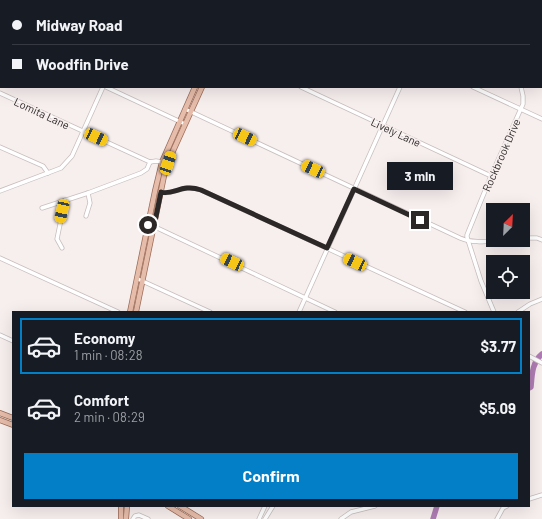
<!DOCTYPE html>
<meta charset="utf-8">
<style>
:root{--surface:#171b24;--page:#20242c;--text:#f1f3f6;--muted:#9ea1a6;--line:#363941;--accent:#037fc7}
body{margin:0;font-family:Barlow,sans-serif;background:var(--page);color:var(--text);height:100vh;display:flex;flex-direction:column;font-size:15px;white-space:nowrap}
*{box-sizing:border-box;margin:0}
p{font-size:13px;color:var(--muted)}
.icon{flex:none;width:22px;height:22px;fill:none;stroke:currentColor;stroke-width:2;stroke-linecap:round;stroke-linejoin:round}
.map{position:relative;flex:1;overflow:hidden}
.sheet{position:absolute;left:12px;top:311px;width:518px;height:196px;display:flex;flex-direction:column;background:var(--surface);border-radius:0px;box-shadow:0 4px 16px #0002}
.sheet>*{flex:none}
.guide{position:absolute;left:0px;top:0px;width:542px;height:88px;box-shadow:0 4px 16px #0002;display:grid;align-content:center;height:88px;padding:0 12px;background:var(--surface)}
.needle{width:26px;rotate:24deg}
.tools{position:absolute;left:486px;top:203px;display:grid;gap:8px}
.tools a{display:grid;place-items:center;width:44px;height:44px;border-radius:0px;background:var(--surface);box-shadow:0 4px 16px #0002;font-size:20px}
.end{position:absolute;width:18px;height:18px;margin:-9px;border:5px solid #2c2828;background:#fff;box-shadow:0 0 0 2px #fff}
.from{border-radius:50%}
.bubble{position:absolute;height:28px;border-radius:0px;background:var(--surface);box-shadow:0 4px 16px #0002;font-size:13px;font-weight:700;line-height:28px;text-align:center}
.car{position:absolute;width:12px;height:24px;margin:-12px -6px;border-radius:5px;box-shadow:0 0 3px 1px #0007;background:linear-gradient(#f5c518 24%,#345 0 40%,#f5c518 0 76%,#345 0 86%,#f5c518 0)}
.guide b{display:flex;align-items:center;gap:14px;height:38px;font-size:15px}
.guide b+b{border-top:1px solid var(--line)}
.guide i{width:10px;height:10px;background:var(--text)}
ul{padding:7px 0 0;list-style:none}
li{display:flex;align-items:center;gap:12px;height:56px;margin:0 8px 6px;padding:0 4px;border:2px solid transparent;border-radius:0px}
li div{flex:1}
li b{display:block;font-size:15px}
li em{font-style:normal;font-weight:700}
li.active{border-color:var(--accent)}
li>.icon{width:36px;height:36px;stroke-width:1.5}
.action{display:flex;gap:8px;margin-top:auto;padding:8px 12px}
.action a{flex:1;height:46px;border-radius:0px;background:var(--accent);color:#fff;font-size:16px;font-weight:700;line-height:46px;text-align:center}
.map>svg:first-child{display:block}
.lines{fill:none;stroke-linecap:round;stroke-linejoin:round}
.river{stroke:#af7cb3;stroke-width:5.5}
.minor-casing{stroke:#c8bebe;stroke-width:5}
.major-casing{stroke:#9a6b57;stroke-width:6}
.minor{stroke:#fff;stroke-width:3.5}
.major{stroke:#e6bcaa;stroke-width:4.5}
.route{stroke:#2c2828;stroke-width:5}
.labels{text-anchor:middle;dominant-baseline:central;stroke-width:3.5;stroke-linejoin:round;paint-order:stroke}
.street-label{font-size:11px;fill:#2c2828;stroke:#f7eeee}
</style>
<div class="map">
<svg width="542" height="519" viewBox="0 0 542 519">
<rect width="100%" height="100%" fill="#f7eeee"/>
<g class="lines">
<g class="river">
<path d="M529,388l2,-1c1,-12 1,-25 11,-33"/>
<path d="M433,519l4,-13"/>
</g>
<defs>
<g id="minor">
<path d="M18,0l2,1"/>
<path d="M118,0l3,1"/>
<path d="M288,0l2,1"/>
<path d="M450,0l2,1"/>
<path d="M90,1v-1"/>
<path d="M410,1v-1"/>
<path d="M510,1v-1"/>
<path d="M0,38h1"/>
<path d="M106,87l79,37"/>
<path d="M301,87l190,89"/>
<path d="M473,87l69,32"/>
<path d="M0,93l150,69"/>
<path d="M185,109l275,129c14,6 28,3 42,2"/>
<path d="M0,147l43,19 5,7"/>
<path d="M150,162l6,-1 13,2"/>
<path d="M0,191l61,-23 11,-12 31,-69"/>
<path d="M160,192c15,4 22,-9 41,-2l264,122"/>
<path d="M42,208l46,-15 53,-20 6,-4 3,-7"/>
<path d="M86,216l4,-13 -2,-10"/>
<path d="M153,226l182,86"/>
<path d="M523,238h14l5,2"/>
<path d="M62,248l-5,-9 8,-39"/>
<path d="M0,258l118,54"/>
<path d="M138,279l72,33"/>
<path d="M299,312l101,-225"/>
<path d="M494,312l-13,-31 -14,-44v-2l24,-59 32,-72v-8l-2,-9"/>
<path d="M518,312l12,-8 12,-5"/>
<path d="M0,335l13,6"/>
<path d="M529,356l13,7"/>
<path d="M529,499l13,-4"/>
<path d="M133,519l2,-3 4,-1 9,4"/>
<path d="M259,519l6,-13"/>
<path d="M265,519l8,-13"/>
<path d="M341,519l10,-7 24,-6"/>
<path d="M497,519l6,-11 4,-2"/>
</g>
<g id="major">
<path d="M234,1l1,-1"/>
<path d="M240,1l1,-1"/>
<path d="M130,312l25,-121 7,-29 33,-75"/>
<path d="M136,312l28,-136 9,-25 29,-64"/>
<path d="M0,413l13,5"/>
<path d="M0,420l13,5"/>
<path d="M168,506l21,13"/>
<path d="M180,506l21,13"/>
<path d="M121,519v-13"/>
<path d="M126,519l1,-13"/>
</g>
</defs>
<use href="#minor" class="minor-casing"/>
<use href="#major" class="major-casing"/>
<use href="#minor" class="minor"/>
<use href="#major" class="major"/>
</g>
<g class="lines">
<path class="route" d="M148,225l6,1 7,-34c12,4 21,-9 40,-2l126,58 27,-59 66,31"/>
</g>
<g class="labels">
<g class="street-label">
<text transform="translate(42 113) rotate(25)">Lomita Lane</text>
<text transform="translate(396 132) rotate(25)">Lively Lane</text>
<text transform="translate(501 155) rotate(-66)">Rockbrook Drive</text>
</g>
</g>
</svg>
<div class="tools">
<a><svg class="needle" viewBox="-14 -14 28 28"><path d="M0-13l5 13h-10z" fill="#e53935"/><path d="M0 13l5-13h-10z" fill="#9ea1a6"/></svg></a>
<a><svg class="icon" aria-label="locate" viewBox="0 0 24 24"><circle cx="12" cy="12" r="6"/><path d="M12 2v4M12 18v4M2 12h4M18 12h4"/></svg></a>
</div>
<i class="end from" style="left:148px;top:225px"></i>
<i class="end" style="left:420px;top:220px"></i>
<div class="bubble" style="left:387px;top:162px;width:66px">3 min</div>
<i class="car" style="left:96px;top:137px;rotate:115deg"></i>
<i class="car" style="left:245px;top:137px;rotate:115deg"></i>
<i class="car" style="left:168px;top:163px;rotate:19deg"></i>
<i class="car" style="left:313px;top:169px;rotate:295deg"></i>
<i class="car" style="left:62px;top:211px;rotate:192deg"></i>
<i class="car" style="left:232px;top:262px;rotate:295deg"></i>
<i class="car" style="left:355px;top:262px;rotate:295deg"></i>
<div class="guide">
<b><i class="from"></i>Midway Road</b>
<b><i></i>Woodfin Drive</b>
</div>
<section class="sheet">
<ul>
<li class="active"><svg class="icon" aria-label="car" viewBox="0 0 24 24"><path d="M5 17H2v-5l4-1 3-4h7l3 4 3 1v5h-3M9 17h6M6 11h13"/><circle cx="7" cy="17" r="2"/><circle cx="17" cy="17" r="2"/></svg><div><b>Economy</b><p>1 min · 08:28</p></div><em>$3.77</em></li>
<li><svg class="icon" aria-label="car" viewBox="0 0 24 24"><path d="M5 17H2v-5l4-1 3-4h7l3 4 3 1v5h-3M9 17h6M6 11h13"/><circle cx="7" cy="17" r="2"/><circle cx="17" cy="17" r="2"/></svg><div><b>Comfort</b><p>2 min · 08:29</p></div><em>$5.09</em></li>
</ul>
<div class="action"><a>Confirm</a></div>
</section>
</div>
